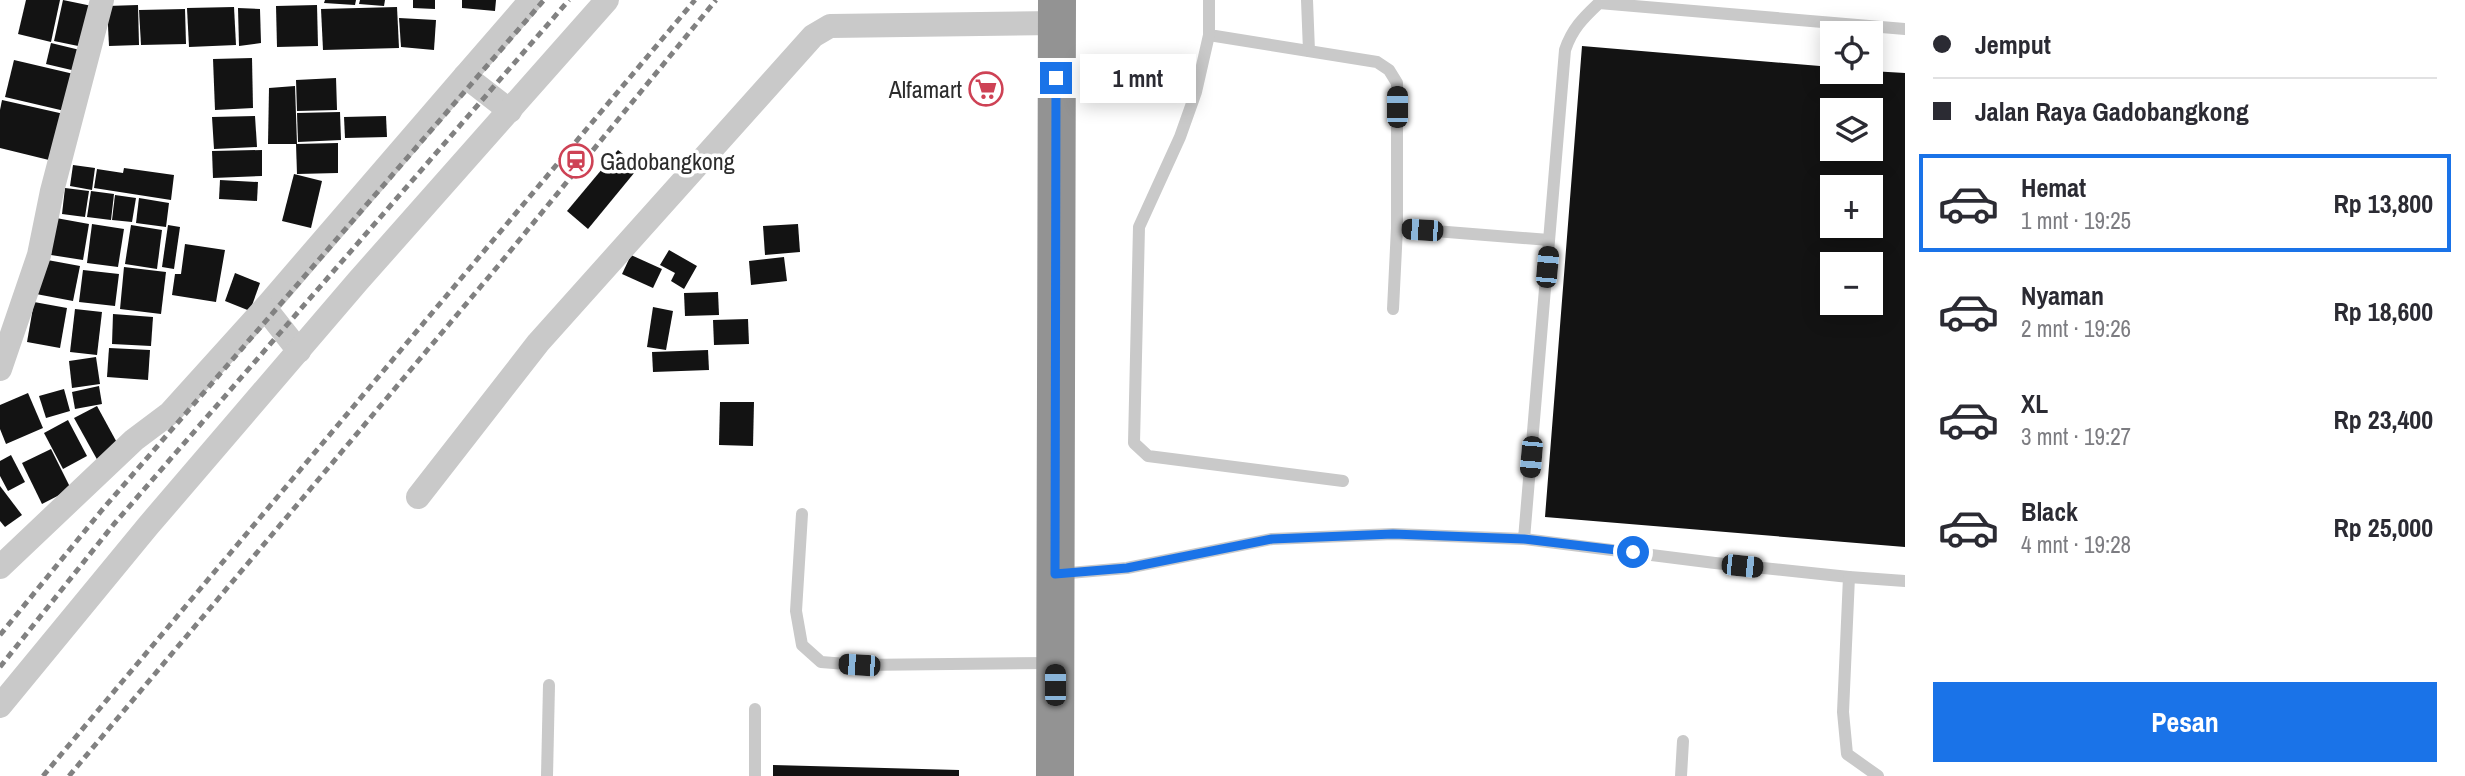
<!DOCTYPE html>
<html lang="id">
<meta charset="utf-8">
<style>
:root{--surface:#fff;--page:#f2f2f3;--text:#2b2b33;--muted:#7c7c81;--line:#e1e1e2;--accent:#1a73e8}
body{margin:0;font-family:"Archivo Narrow",sans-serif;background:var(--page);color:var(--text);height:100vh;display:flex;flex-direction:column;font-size:26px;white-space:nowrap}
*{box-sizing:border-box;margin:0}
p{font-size:23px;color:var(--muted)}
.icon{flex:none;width:38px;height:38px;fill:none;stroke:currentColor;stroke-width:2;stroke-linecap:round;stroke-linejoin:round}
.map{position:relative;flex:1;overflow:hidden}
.panel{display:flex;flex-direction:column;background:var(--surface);width:560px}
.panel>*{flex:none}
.hud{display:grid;align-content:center;height:154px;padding:0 28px;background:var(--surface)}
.tools{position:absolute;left:1820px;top:21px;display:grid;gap:14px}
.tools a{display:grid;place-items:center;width:63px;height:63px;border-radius:0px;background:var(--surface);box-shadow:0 4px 18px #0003;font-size:35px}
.end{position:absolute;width:32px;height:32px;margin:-16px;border:9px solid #1a73e8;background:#fff;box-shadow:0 0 0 4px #fff}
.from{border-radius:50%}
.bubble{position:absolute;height:49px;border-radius:0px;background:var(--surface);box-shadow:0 4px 18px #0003;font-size:23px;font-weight:800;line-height:49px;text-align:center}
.car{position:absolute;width:21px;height:42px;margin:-21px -10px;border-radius:9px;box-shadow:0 0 5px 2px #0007;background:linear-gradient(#222 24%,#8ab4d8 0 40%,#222 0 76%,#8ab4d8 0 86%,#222 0)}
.hud b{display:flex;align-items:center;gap:24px;height:66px;font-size:26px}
.hud b+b{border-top:2px solid var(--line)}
.hud i{width:18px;height:18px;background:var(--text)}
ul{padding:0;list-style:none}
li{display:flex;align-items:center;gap:21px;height:98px;margin:0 14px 10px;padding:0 14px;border:4px solid transparent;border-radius:0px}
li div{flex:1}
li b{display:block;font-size:26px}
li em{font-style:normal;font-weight:800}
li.selected{border-color:var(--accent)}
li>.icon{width:63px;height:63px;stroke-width:1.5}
.action{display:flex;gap:14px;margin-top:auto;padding:14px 28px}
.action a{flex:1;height:80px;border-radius:0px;background:var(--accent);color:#fff;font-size:28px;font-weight:800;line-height:80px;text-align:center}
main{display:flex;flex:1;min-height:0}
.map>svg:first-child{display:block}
.building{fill:#131313;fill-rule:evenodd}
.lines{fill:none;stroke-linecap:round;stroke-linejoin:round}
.lane{stroke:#c9c9c9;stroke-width:12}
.street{stroke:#c9c9c9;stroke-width:24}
.highway{stroke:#939393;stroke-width:38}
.rail{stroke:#818181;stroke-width:5;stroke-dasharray:7 5;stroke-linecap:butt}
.route{stroke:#1a73e8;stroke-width:9}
.labels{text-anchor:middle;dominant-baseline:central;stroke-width:7;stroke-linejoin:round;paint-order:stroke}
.poi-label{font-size:24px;fill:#2c2c2c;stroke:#fff;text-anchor:end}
</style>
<main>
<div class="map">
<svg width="1905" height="776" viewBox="0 0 1905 776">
<rect width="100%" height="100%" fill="#fff"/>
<g class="building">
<path d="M26,0h34l-9,42 -33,-8z"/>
<path d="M63,0l29,6 -9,41 -29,-6z"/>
<path d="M325,0h31l-1,5 -31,-2z"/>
<path d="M360,0h25l-1,6 -25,-2z"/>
<path d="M413,0h22v9l-22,-1z"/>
<path d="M462,0h34l-1,11 -33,-3z"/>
<path d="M138,5l1,40 -30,1 -2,-40z"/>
<path d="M317,5l1,41 -41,1 -1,-41z"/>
<path d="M234,7l2,38 -47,2 -2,-39z"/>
<path d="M397,7l2,41 -76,2 -2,-41z"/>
<path d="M238,8l22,1 1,34 -22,3z"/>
<path d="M185,9l1,35 -45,1 -2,-35z"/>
<path d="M399,18l37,2 -2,30 -33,-3z"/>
<path d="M51,43l33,8 -4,21 -34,-8z"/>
<path d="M1582,46l250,21v5l39,-1 34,2v474l-360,-30zM1832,110h39v39h-39zM1832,187h39v39h-39zM1832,264h39v39h-39z"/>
<path d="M252,58l1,50 -38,2 -2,-51z"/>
<path d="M14,60l64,15 -9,37 -64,-15z"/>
<path d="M336,78l1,32 -40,1 -1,-31z"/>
<path d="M295,86l2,58h-29l1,-56z"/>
<path d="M2,100l62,14 -11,47 -53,-13v-38z"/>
<path d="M340,112l1,28 -43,2 -1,-29z"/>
<path d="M255,116l2,31 -43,2 -2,-32z"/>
<path d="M386,116l1,21 -42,1 -1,-21z"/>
<path d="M338,143v30l-41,1 -1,-30z"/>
<path d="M262,150v26l-49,2 -1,-27z"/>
<path d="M618,150l21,17 -51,62 -21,-18z"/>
<path d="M73,165l22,3 -3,22 -22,-4z"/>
<path d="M124,168l50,7 -3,25 -77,-12 3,-19 26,4z"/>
<path d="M294,174l28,7 -11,47 -29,-7z"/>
<path d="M220,180l38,2 -1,19 -38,-2z"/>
<path d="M65,188l24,3 -4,26 -23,-3z"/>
<path d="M91,191l23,3 -3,26 -24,-3z"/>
<path d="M115,195l21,3 -4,24 -20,-2z"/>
<path d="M139,198l30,5 -3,24 -30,-4z"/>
<path d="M56,218l33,6 -6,36 -32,-5z"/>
<path d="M92,224l32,5 -6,38 -31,-4z"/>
<path d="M798,224l2,28 -35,3 -2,-29z"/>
<path d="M131,225l31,5 -5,39 -32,-5z"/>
<path d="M168,225l12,2 -6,42 -12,-2z"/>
<path d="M185,244l40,6 -9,52 -44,-7 3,-21h6z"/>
<path d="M669,250l28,16 -13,23 -13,-8 4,-8 -15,-8z"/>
<path d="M631,255l31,14 -9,19 -31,-14z"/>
<path d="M784,257l3,24 -36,4 -2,-24z"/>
<path d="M42,259l38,7 -7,35 -37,-7z"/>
<path d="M124,267l42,5 -5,42 -41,-5z"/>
<path d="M83,270l36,4 -4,32 -36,-4z"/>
<path d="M235,273l25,10 -10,28 -25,-10z"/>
<path d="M718,292l1,23 -34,1 -1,-23z"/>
<path d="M34,302l33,6 -7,40 -33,-6z"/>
<path d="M653,307l20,4 -7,39 -19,-3z"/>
<path d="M75,309l27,3 -5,43 -27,-3z"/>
<path d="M113,314l40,3 -2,29 -39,-2z"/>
<path d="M748,319l1,25 -35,1 -1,-25z"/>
<path d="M109,348l41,2 -2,30 -41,-3z"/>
<path d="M708,350l1,20 -56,2 -1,-20z"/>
<path d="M96,357l4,27 -28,4 -3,-27z"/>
<path d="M99,386l3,18 -27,5 -3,-17z"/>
<path d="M64,389l6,22 -24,7 -7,-22z"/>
<path d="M28,393l15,35 -37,16 -6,-15v-24z"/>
<path d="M720,402h34l-1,44 -34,-1z"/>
<path d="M97,406l24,44 -22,13 -25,-45z"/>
<path d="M68,420l19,36 -24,13 -19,-36z"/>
<path d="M51,449l20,40 -29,15 -20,-41z"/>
<path d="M11,455l14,27 -17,9 -8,-15v-15z"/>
<path d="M0,486l22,29 -17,12 -5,-6z"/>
<path d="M773,765l186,5v6h-186z"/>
</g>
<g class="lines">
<g class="lane">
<path d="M1209,0v35l168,27 12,8 8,13v145l-4,81"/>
<path d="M1307,0l2,51"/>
<path d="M1209,35l-13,57 -16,45 -41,90 -5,216 14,13 195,25"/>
<path d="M1397,228l152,12"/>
<path d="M802,514l-6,97 6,34 19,17 38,3 193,-2"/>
<path d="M1524,539l191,24 134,14 -6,135 4,42 31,22"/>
<path d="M1058,574l69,-6 145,-29 121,-5 131,5 41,-489c7,-21 18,-32 34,-47l306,26"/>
<path d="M1849,577l56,4"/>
<path d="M755,709v67"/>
<path d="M547,776l2,-91"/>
<path d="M1681,776l2,-35"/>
</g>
<g class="street">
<path d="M510,111l-45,-35 66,-76"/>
<path d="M299,351l-34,-43 200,-232"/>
<path d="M0,369l39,-114 13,-64 50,-191"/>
<path d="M418,497l120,-154 275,-307 17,-10 226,-3"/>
<path d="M0,567l134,-127 36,-27 95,-105"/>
<path d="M0,706l148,-180 210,-245 249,-281"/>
</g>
<path class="highway" d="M1055,776l2,-776"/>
<g class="rail">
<path d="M0,635l102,-125 442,-510"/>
<path d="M0,667l114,-143 455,-524"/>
<path d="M43,776l652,-776"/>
<path d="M69,776l429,-510 218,-266"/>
</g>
</g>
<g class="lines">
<path class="route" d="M1056,78l-1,496 72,-6 145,-29 121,-5 131,5 109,13"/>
</g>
<defs>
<symbol id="supermarket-ring" viewBox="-11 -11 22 22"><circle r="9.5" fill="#fff" stroke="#ce4255" stroke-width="1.5"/><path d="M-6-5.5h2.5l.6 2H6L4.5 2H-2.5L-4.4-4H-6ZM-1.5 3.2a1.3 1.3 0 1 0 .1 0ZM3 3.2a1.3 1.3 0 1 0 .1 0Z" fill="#ce4255"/></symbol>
<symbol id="station-ring" viewBox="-11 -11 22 22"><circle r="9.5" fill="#fff" stroke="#ce4255" stroke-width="1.5"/><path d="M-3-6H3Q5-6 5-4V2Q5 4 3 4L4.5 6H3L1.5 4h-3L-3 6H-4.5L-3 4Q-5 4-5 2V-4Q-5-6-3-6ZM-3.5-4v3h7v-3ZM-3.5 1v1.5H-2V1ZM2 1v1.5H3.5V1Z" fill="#ce4255"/></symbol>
</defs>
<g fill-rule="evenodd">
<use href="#supermarket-ring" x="967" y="70" width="38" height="38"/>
<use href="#station-ring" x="557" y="142" width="38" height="38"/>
</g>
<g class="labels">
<g class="poi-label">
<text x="962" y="89">Alfamart</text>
<text x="600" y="161" text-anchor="start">Gadobangkong</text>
</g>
</g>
</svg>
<div class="tools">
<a><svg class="icon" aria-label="locate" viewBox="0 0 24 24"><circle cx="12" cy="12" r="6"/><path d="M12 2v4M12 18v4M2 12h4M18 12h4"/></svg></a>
<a><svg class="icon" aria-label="layers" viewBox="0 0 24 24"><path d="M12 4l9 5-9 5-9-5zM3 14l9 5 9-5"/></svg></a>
<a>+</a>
<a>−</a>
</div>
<i class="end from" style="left:1633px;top:552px"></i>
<i class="end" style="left:1056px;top:78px"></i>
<div class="bubble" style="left:1080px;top:54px;width:116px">1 mnt</div>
<i class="car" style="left:1397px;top:107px;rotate:0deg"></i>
<i class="car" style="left:1422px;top:230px;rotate:274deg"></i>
<i class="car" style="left:1547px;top:267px;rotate:5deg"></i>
<i class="car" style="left:1531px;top:457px;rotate:185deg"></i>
<i class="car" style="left:1742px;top:566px;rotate:96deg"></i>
<i class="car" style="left:859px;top:665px;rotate:274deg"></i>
<i class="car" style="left:1055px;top:685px;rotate:0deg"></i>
</div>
<section class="panel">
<div class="hud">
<b><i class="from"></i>Jemput</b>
<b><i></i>Jalan Raya Gadobangkong</b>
</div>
<ul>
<li class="selected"><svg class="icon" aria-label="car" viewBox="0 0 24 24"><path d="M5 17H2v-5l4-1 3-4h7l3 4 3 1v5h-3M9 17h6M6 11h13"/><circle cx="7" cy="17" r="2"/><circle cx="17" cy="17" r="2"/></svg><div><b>Hemat</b><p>1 mnt · 19:25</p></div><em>Rp 13,800</em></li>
<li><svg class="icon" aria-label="car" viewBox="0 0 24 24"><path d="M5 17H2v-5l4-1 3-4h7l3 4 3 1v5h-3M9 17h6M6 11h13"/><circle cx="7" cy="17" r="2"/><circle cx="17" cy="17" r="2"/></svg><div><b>Nyaman</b><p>2 mnt · 19:26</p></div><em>Rp 18,600</em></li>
<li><svg class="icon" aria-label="car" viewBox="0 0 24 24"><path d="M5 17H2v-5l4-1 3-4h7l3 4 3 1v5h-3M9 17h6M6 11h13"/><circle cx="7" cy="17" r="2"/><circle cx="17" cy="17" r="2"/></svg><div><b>XL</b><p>3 mnt · 19:27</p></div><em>Rp 23,400</em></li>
<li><svg class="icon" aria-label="car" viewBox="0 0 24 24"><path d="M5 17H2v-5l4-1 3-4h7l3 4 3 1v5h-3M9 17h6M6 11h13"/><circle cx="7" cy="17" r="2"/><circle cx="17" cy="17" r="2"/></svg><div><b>Black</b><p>4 mnt · 19:28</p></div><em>Rp 25,000</em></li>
</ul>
<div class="action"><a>Pesan</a></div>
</section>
</main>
